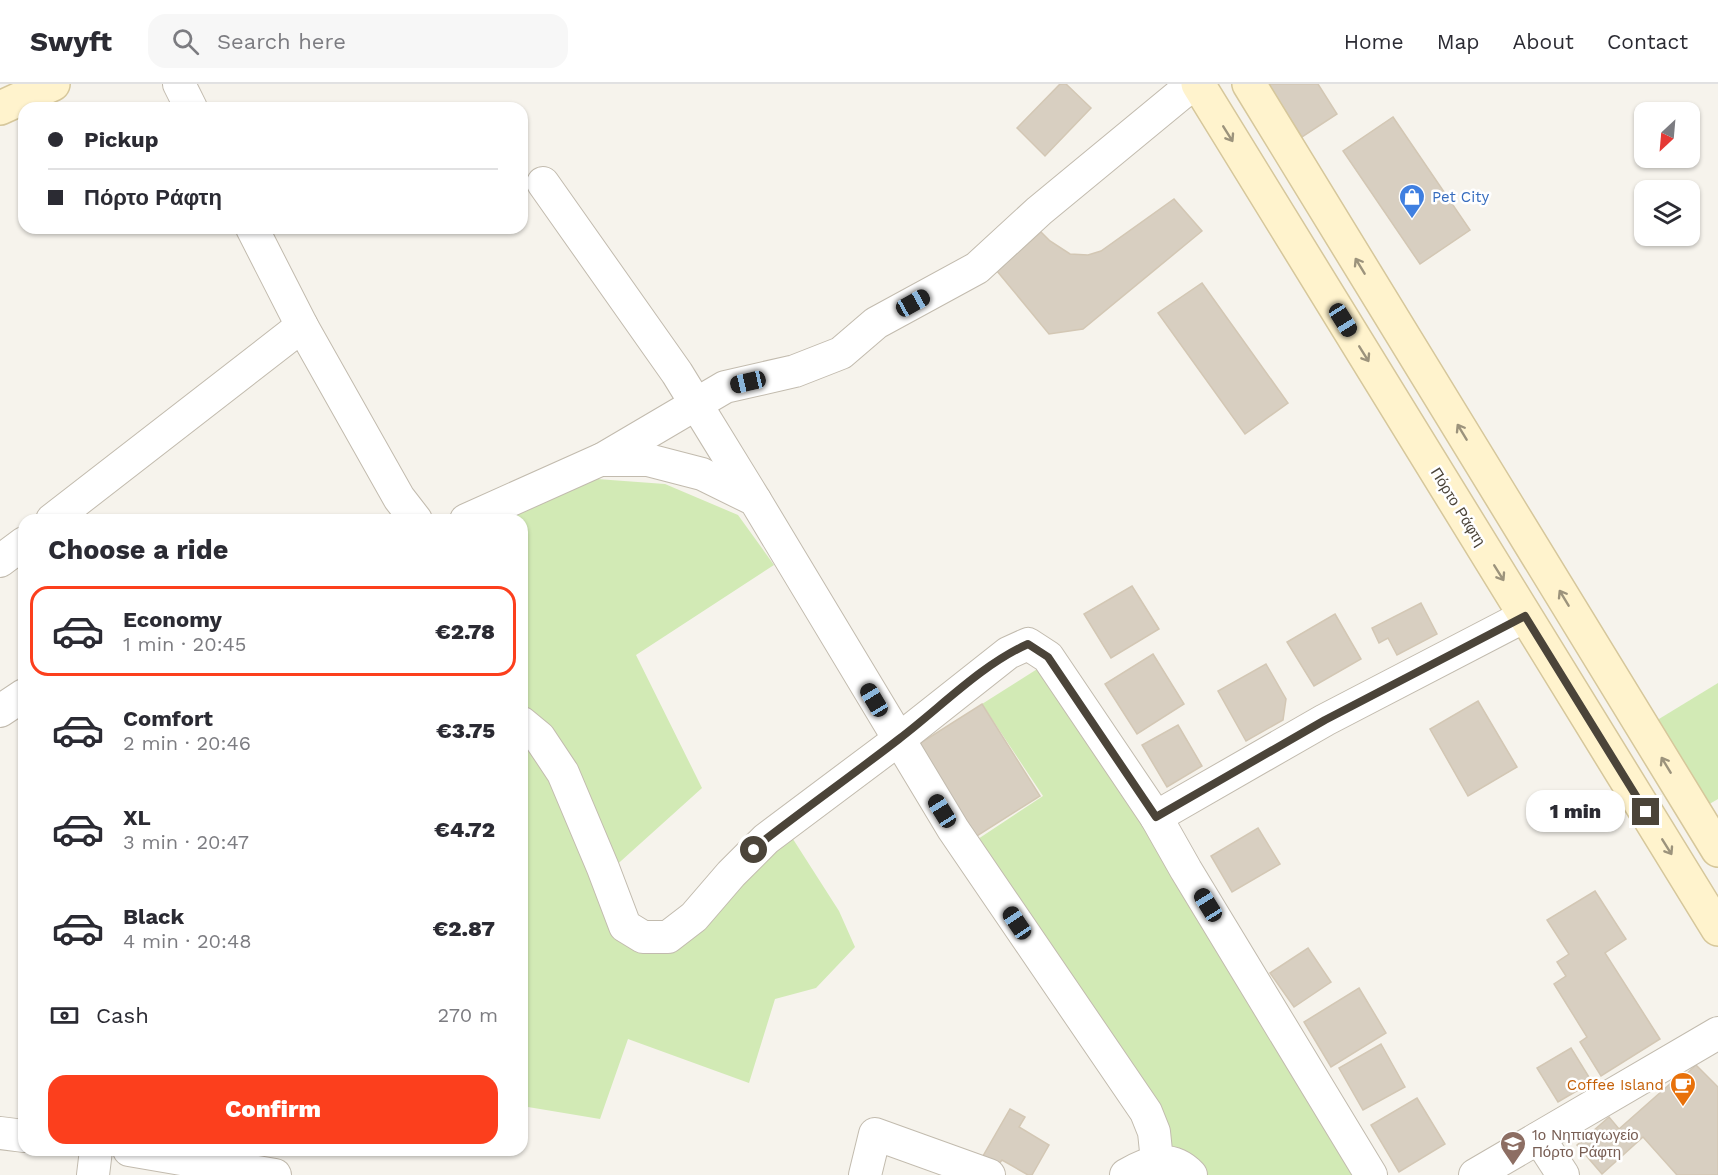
<!DOCTYPE html>
<meta charset="utf-8">
<style>
:root{--surface:#fff;--page:#f7f7f7;--text:#2b2b33;--muted:#7c7c81;--line:#e1e1e2;--accent:#fc3f1d}
body{margin:0;font-family:"Work Sans",sans-serif;background:var(--page);color:var(--text);height:100vh;display:flex;flex-direction:column;font-size:22px;white-space:nowrap}
*{box-sizing:border-box;margin:0}
p{font-size:20px;color:var(--muted)}
.icon{flex:none;width:33px;height:33px;fill:none;stroke:currentColor;stroke-width:2;stroke-linecap:round;stroke-linejoin:round}
.map{position:relative;flex:1;overflow:hidden}
.side{position:absolute;left:18px;top:430px;width:510px;height:642px;display:flex;flex-direction:column;background:var(--surface);border-radius:18px;box-shadow:0 2px 4px #0004}
.side>*{flex:none}
.guide{position:absolute;left:18px;top:18px;width:510px;height:132px;border-radius:18px;box-shadow:0 2px 4px #0004;display:grid;align-content:center;height:132px;padding:0 30px;background:var(--surface)}
.needle{width:39px;rotate:206deg}
.controls{position:absolute;left:1634px;top:18px;display:grid;gap:12px}
.controls a{display:grid;place-items:center;width:66px;height:66px;border-radius:12px;background:var(--surface);box-shadow:0 2px 4px #0004;font-size:30px}
.end{position:absolute;width:27px;height:27px;margin:-14px;border:8px solid #4b4439;background:#fff;box-shadow:0 0 0 3px #fff}
.from{border-radius:50%}
.bubble{position:absolute;height:42px;border-radius:18px;background:var(--surface);box-shadow:0 2px 4px #0004;font-size:20px;font-weight:800;line-height:42px;text-align:center}
.car{position:absolute;width:18px;height:36px;margin:-18px -9px;border-radius:8px;box-shadow:0 0 4px 2px #0007;background:linear-gradient(#222 24%,#8ab4d8 0 40%,#222 0 76%,#8ab4d8 0 86%,#222 0)}
.guide b{display:flex;align-items:center;gap:21px;height:57px;font-size:22px}
.guide b+b{border-top:2px solid var(--line)}
.guide i{width:15px;height:15px;background:var(--text)}
ul{padding:0;list-style:none}
li{display:flex;align-items:center;gap:18px;height:90px;margin:0 12px 9px;padding:0 18px;border:3px solid transparent;border-radius:18px}
li div{flex:1}
li b{display:block;font-size:22px}
li em{font-style:normal;font-weight:800}
li.on{border-color:var(--accent)}
li>.icon{width:54px;height:54px;stroke-width:1.5}
h2{padding:0 30px;font-size:27px;line-height:72px}
.pay{display:flex;align-items:center;gap:15px;height:66px;padding:0 30px;font-size:22px}
.pay p{margin-inline-start:auto}
.action{display:flex;gap:12px;margin-top:auto;padding:12px 30px}
.action a{flex:1;height:69px;border-radius:18px;background:var(--accent);color:#fff;font-size:24px;font-weight:800;line-height:69px;text-align:center}
header{display:flex;align-items:center;gap:36px;box-sizing:border-box;height:84px;padding:0 30px;background:var(--surface);border-bottom:2px solid var(--line)}
header strong{font-size:28px}
nav{display:flex;gap:33px;margin-inline-start:auto;font-size:21px}
.search{width:420px;height:54px;background:var(--page);display:flex;align-items:center;gap:15px;box-sizing:border-box;padding:0 21px;border-radius:18px;color:var(--muted);font-size:22px}
.map>svg:first-child{display:block}
.green{fill:#d2eab5}
.building{fill:#d8cfc1;stroke:#d3c7b4;stroke-width:1.5}
.lines{fill:none;stroke-linecap:round;stroke-linejoin:round}
.street-casing{stroke:#c2bbae;stroke-width:34}
.secondary-casing{stroke:#d6c79b;stroke-width:36}
.street{stroke:#fff;stroke-width:32}
.secondary{stroke:#fff3cd;stroke-width:33}
.oneway{stroke:#9c937c}
.route{stroke:#4b4439;stroke-width:8}
.labels{text-anchor:middle;dominant-baseline:central;stroke-width:5;stroke-linejoin:round;paint-order:stroke}
.shop-label{font-size:15px;fill:#366cbe;stroke:#fff;text-anchor:start}
.street-label{font-size:15px;fill:#4b4439;stroke:#fff}
.food-label{font-size:15px;fill:#c56008;stroke:#fff;text-anchor:end}
.education-label{font-size:15px;fill:#785e54;stroke:#fff;text-anchor:start}
</style>
<header>
<strong>Swyft</strong>
<div class="search"><svg class="icon" aria-label="search" viewBox="0 0 24 24"><circle cx="10" cy="10" r="6"/><path d="M15 15l6 6"/></svg>Search here</div>
<nav><a>Home</a><a>Map</a><a>About</a><a>Contact</a></nav>
</header>
<div class="map">
<svg width="1718" height="1091" viewBox="0 0 1718 1091">
<rect width="100%" height="100%" fill="#f6f3ec"/>
<g class="green">
<path d="M597,395l68,5 73,31 36,50 -138,90 66,133 -91,82 36,71 137,-116 55,86 16,36 -39,41 -41,11 -26,84 -121,-44 -28,80 -78,-13v-586h-23z"/>
<path d="M1042,582l331,509h-184l-217,-332 71,-47 -61,-92z"/>
<path d="M1718,599v116l-12,7 -52,-84z"/>
</g>
<g class="building">
<path d="M1060,0h6l25,24 -46,48 -28,-28z"/>
<path d="M1268,0h50l19,30 -35,23z"/>
<path d="M1393,33l77,113 -50,34 -77,-113z"/>
<path d="M1174,115l28,32 -119,98 -34,5 -52,-63 44,-39 9,9 20,13 18,1 13,-4z"/>
<path d="M1202,199l86,120 -43,31 -87,-121z"/>
<path d="M1132,502l27,43 -48,29 -27,-44z"/>
<path d="M1421,519l16,31 -40,21 -9,-17 -9,5 -7,-15z"/>
<path d="M1335,530l26,45 -47,27 -27,-44z"/>
<path d="M1153,570l31,50 -47,30 -32,-50z"/>
<path d="M1266,580l20,35 -3,21 -37,21 -28,-50z"/>
<path d="M1478,617l39,66 -49,29 -38,-67z"/>
<path d="M982,620l58,92 -71,45 -58,-92z"/>
<path d="M1178,641l24,41 -35,21 -25,-42z"/>
<path d="M1258,744l22,36 -48,28 -21,-36z"/>
<path d="M1595,807l31,48 -21,14 55,86 -59,37 -21,-34 7,-5 -33,-53 12,-8 -9,-14 12,-8 -22,-34z"/>
<path d="M1308,864l23,34 -37,25 -24,-34z"/>
<path d="M1359,904l27,45 -55,34 -27,-45z"/>
<path d="M1381,960l24,43 -42,23 -24,-42z"/>
<path d="M1571,964l21,34 -34,20 -21,-34z"/>
<path d="M1696,981l22,22v88h-41l-34,-38 -41,37 -25,-29 32,-28 10,12 60,-53 3,2z"/>
<path d="M1417,1014l28,46 -46,28 -28,-47z"/>
<path d="M1010,1025l15,8 -6,10 30,18 -17,30h-4l-26,-15 -4,5 -15,-9z"/>
</g>
<g class="lines">
<defs>
<g id="street">
<path d="M179,0l12,24"/>
<path d="M543,99l134,190 78,127"/>
<path d="M252,144l50,98 97,172 17,22"/>
<path d="M601,376l124,-73 70,-16 46,-18 35,-30 101,-55 62,-57 154,-127"/>
<path d="M52,436l250,-194"/>
<path d="M466,436l134,-60h48l54,14 53,26 198,329 193,283 8,20 3,29"/>
<path d="M0,477l24,-18"/>
<path d="M0,627l24,-16"/>
<path d="M522,639l17,14 24,36 40,95 22,58 18,11h25l26,-20 37,-43 35,-35 132,-99 110,-87 20,-9 20,13 108,160 169,-97 200,-104"/>
<path d="M1156,733l30,53 185,305"/>
<path d="M0,1049l24,3"/>
<path d="M1539,1054l24,37"/>
<path d="M129,1066l146,25"/>
<path d="M93,1091l3,-25"/>
<path d="M865,1091l10,-41 114,41"/>
<path d="M1126,1091c22,-13 45,-21 65,0"/>
<path d="M1475,1091l243,-142"/>
</g>
<g id="secondary">
<path d="M1198,0l520,845"/>
<path d="M1249,0l469,766"/>
<path d="M0,24l53,-24"/>
</g>
</defs>
<use href="#street" class="street-casing"/>
<use href="#secondary" class="secondary-casing"/>
<use href="#street" class="street"/>
<use href="#secondary" class="secondary"/>
</g>
<defs><path id="oneway-shaft" d="M-6 0H5M1.5-3L5.5 0L1.5 3" fill="none" stroke-width="1.6" stroke-linecap="round" stroke-linejoin="round" transform="scale(1.5)"/></defs>
<g class="oneway">
<use href="#oneway-shaft" transform="translate(1228 50) rotate(58)"/>
<use href="#oneway-shaft" transform="translate(1360 182) rotate(-121)"/>
<use href="#oneway-shaft" transform="translate(1364 270) rotate(58)"/>
<use href="#oneway-shaft" transform="translate(1462 348) rotate(-121)"/>
<use href="#oneway-shaft" transform="translate(1499 489) rotate(58)"/>
<use href="#oneway-shaft" transform="translate(1564 514) rotate(-121)"/>
<use href="#oneway-shaft" transform="translate(1666 681) rotate(-121)"/>
<use href="#oneway-shaft" transform="translate(1667 763) rotate(58)"/>
</g>
<g class="lines">
<path class="route" d="M754,766l12,-11c44,-34 89,-66 133,-100 41,-31 82,-74 129,-95l20,13 108,160 169,-97 200,-104 121,196"/>
</g>
<defs>
<symbol id="shop-pin" viewBox="-11 -11 22 30"><path d="M0 17L-7.5 6A9.5 9.5 0 1 1 7.5 6Z" fill="#3f7fe0" stroke="#fff"/><path d="M-5-2.5h2.3a2.7 3.5 0 0 1 5.4 0H5L5.5 6h-11ZM-1.5-2.5h3a1.5 2.3 0 0 0-3 0Z" fill="#fff"/></symbol>
<symbol id="cafe-pin" viewBox="-11 -11 22 30"><path d="M0 17L-7.5 6A9.5 9.5 0 1 1 7.5 6Z" fill="#e8710a" stroke="#fff"/><path d="M-5.5-4.5H6V0H3Q3 3.5 0 3.5H-2.5Q-5.5 3.5-5.5 0ZM3-3.2v2h1.7v-2ZM-6 4.5H4V6H-6Z" fill="#fff"/></symbol>
<symbol id="school-pin" viewBox="-11 -11 22 30"><path d="M0 17L-7.5 6A9.5 9.5 0 1 1 7.5 6Z" fill="#8d6e63" stroke="#fff"/><path d="M0-5L7-2L0 1L-7-2ZM-4 1L0 2.5L4 1V4Q0 6-4 4Z" fill="#fff"/></symbol>
</defs>
<g fill-rule="evenodd">
<use href="#shop-pin" x="1397" y="98" width="30" height="40"/>
<use href="#cafe-pin" x="1668" y="986" width="30" height="40"/>
<use href="#school-pin" x="1498" y="1045" width="30" height="40"/>
</g>
<g class="labels">
<g class="shop-label">
<text x="1432" y="113">Pet City</text>
</g>
<g class="street-label">
<text transform="translate(1458 423) rotate(58)">Πόρτο Ράφτη</text>
</g>
<g class="food-label">
<text x="1664" y="1001">Coffee Island</text>
</g>
<g class="education-label">
<text x="1532" y="1051">1ο Νηπιαγωγείο<tspan x="1532" dy="17">Πόρτο Ράφτη</tspan></text>
</g>
</g>
</svg>
<div class="controls">
<a><svg class="needle" viewBox="-14 -14 28 28"><path d="M0-13l5 13h-10z" fill="#e53935"/><path d="M0 13l5-13h-10z" fill="#7c7c81"/></svg></a>
<a><svg class="icon" aria-label="layers" viewBox="0 0 24 24"><path d="M12 4l9 5-9 5-9-5zM3 14l9 5 9-5"/></svg></a>
</div>
<i class="end from" style="left:754px;top:766px"></i>
<i class="end" style="left:1646px;top:728px"></i>
<div class="bubble" style="left:1526px;top:706px;width:99px">1 min</div>
<i class="car" style="left:913px;top:219px;rotate:61deg"></i>
<i class="car" style="left:1343px;top:236px;rotate:148deg"></i>
<i class="car" style="left:748px;top:298px;rotate:257deg"></i>
<i class="car" style="left:874px;top:616px;rotate:329deg"></i>
<i class="car" style="left:942px;top:727px;rotate:328deg"></i>
<i class="car" style="left:1208px;top:821px;rotate:328deg"></i>
<i class="car" style="left:1017px;top:839px;rotate:326deg"></i>
<div class="guide">
<b><i class="from"></i>Pickup</b>
<b><i></i>Πόρτο Ράφτη</b>
</div>
<section class="side">
<h2>Choose a ride</h2>
<ul>
<li class="on"><svg class="icon" aria-label="car" viewBox="0 0 24 24"><path d="M5 17H2v-5l4-1 3-4h7l3 4 3 1v5h-3M9 17h6M6 11h13"/><circle cx="7" cy="17" r="2"/><circle cx="17" cy="17" r="2"/></svg><div><b>Economy</b><p>1 min · 20:45</p></div><em>€2.78</em></li>
<li><svg class="icon" aria-label="car" viewBox="0 0 24 24"><path d="M5 17H2v-5l4-1 3-4h7l3 4 3 1v5h-3M9 17h6M6 11h13"/><circle cx="7" cy="17" r="2"/><circle cx="17" cy="17" r="2"/></svg><div><b>Comfort</b><p>2 min · 20:46</p></div><em>€3.75</em></li>
<li><svg class="icon" aria-label="car" viewBox="0 0 24 24"><path d="M5 17H2v-5l4-1 3-4h7l3 4 3 1v5h-3M9 17h6M6 11h13"/><circle cx="7" cy="17" r="2"/><circle cx="17" cy="17" r="2"/></svg><div><b>XL</b><p>3 min · 20:47</p></div><em>€4.72</em></li>
<li><svg class="icon" aria-label="car" viewBox="0 0 24 24"><path d="M5 17H2v-5l4-1 3-4h7l3 4 3 1v5h-3M9 17h6M6 11h13"/><circle cx="7" cy="17" r="2"/><circle cx="17" cy="17" r="2"/></svg><div><b>Black</b><p>4 min · 20:48</p></div><em>€2.87</em></li>
</ul>
<div class="pay"><svg class="icon" aria-label="cash" viewBox="0 0 24 24"><path d="M3 7h18v10H3z"/><circle cx="12" cy="12" r="2"/></svg>Cash<p>270 m</p></div>
<div class="action"><a>Confirm</a></div>
</section>
</div>
